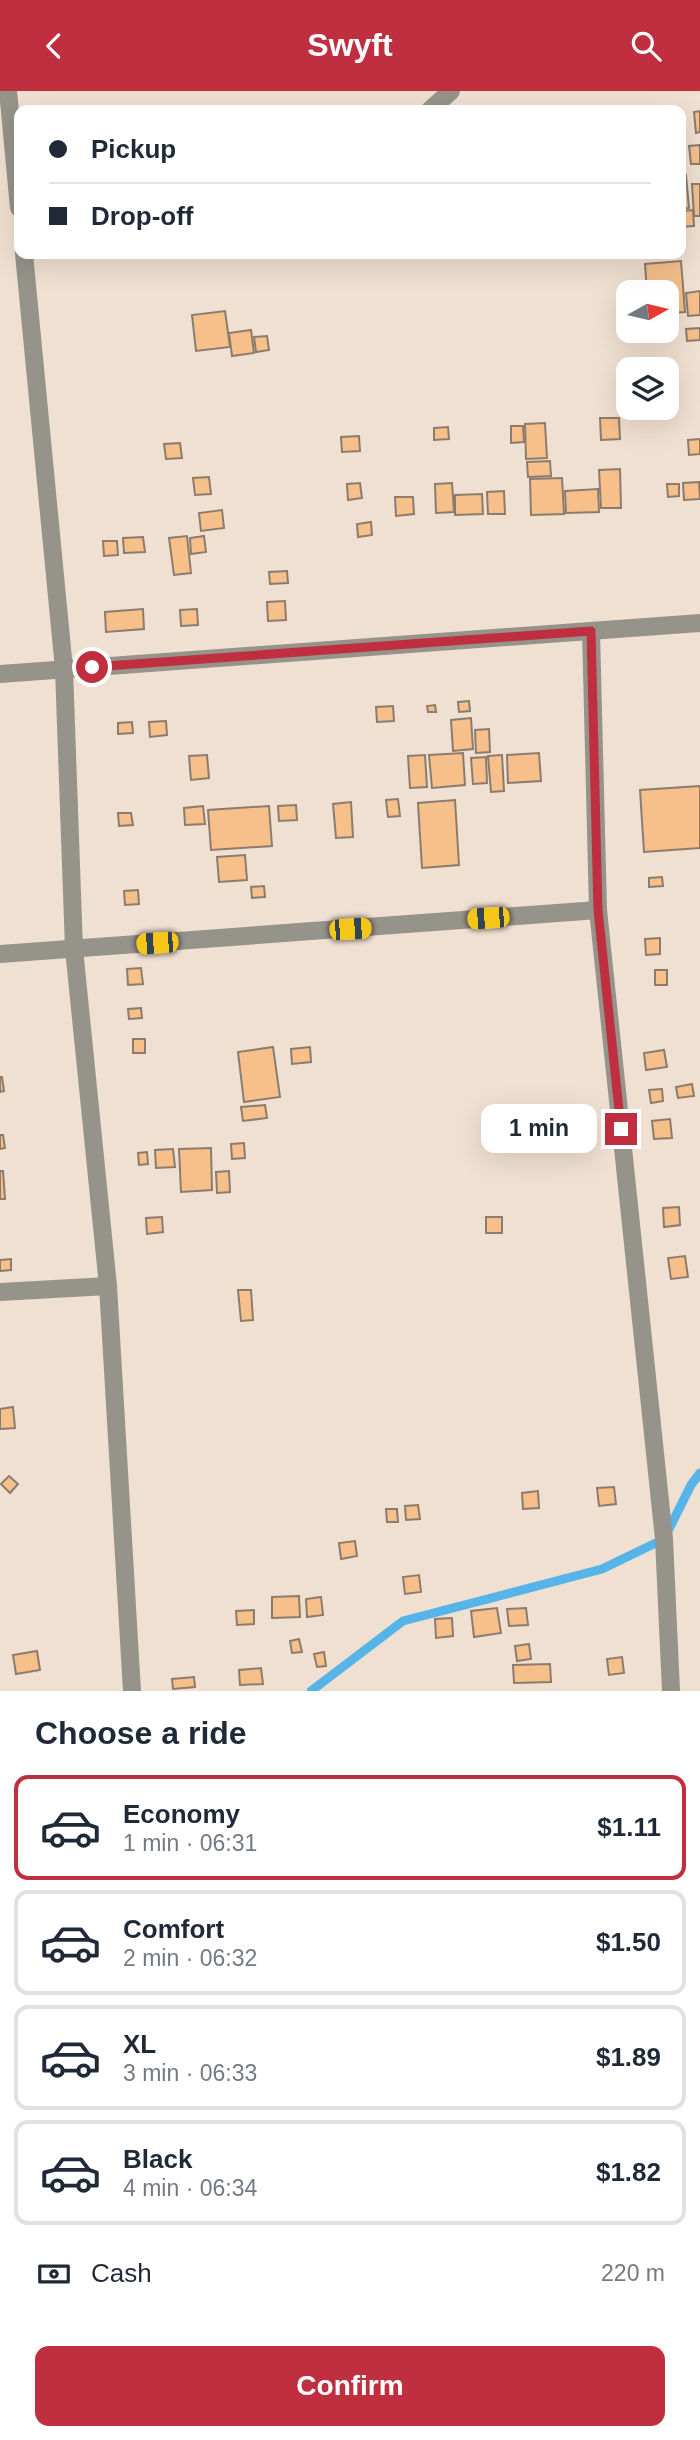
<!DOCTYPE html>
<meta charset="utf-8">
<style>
:root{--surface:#fff;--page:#f2f2f3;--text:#1f2937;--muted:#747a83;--line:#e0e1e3;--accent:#bf2f40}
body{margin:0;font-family:Helvetica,sans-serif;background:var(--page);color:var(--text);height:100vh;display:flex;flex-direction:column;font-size:26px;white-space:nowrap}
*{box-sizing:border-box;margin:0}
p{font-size:23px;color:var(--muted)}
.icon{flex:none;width:38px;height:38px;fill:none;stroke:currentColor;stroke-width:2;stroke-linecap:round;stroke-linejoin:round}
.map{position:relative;height:1600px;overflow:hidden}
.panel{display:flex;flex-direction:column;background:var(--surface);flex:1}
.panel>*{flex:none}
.banner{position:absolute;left:14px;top:14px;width:672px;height:154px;border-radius:14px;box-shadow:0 7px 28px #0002;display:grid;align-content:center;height:154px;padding:0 35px;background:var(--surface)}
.needle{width:46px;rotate:82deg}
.buttons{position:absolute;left:616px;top:189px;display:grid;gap:14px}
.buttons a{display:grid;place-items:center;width:63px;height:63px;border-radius:14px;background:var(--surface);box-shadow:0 7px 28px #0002;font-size:35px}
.end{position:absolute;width:32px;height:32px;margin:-16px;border:9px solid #bf2f40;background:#fff;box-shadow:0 0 0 4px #fff}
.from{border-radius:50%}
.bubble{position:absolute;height:49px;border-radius:14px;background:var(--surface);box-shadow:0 7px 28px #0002;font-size:23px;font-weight:600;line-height:49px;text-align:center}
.car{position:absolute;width:21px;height:42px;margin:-21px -10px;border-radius:9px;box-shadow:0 0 5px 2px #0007;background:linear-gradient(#f5c518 24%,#345 0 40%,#f5c518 0 76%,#345 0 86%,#f5c518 0)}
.banner b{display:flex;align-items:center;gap:24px;height:66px;font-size:26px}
.banner b+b{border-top:2px solid var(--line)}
.banner i{width:18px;height:18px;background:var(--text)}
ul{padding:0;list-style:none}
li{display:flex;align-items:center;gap:21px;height:105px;margin:0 14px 10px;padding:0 21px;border:4px solid var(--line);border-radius:14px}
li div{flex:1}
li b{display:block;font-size:26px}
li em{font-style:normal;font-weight:600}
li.current{border-color:var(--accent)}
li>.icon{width:63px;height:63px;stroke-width:1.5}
h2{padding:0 35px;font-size:32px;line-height:84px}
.pay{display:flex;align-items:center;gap:18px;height:77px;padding:0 35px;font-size:26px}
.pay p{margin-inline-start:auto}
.button{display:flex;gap:14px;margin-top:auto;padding:14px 35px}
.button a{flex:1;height:80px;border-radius:14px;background:var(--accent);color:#fff;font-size:28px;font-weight:600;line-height:80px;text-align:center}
header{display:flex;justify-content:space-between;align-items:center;height:91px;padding:0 35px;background:var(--accent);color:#fff;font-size:32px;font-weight:600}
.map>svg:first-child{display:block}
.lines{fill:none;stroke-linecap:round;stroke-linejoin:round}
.stream{stroke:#56b4e8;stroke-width:9}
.building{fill:#f7c08b;stroke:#8b7c6e;stroke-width:2}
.minor{stroke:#96938a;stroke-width:18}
.route{stroke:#bf2f40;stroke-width:9}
</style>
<header><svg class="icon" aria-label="back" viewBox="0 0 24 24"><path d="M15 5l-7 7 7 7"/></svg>Swyft<svg class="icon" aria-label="search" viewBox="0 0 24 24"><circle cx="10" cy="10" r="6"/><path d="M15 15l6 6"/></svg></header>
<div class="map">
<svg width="700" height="1600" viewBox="0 0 700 1600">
<rect width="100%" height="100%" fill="#f0e0d1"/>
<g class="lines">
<path class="stream" d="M311,1600l92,-70 199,-52 62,-30 27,-54 9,-12"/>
</g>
<g class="building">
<path d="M700,20v21l-4,1 -2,-21z"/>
<path d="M700,54v19h-9l-2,-18z"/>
<path d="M686,84l3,33 -8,1v-33z"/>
<path d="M692,93h8v32h-6z"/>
<path d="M693,119l1,16 -13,1v-16z"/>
<path d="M608,163h26v2l-26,2z"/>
<path d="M681,170l4,51 -18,1v-21h-20l-2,-28z"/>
<path d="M700,200v24l-12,1 -2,-23z"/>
<path d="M225,220l5,36 -34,4 -4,-36z"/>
<path d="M700,237v12l-13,1 -1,-12z"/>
<path d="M251,239l3,23 -22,3 -3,-23z"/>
<path d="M267,245l2,14 -13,2 -2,-15z"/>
<path d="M600,327h19l1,21 -19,1z"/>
<path d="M545,332l2,35 -21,1 -1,-35z"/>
<path d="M511,335h12l1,16 -13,1z"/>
<path d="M448,336l1,12 -15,1v-12z"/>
<path d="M359,345l1,15 -18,1 -1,-15z"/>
<path d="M700,348v15l-11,1 -1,-15z"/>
<path d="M180,352l2,15 -16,1 -2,-15z"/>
<path d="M550,370l1,15 -23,1 -1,-15z"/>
<path d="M620,378l1,39h-20l-2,-38z"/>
<path d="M209,386l2,17 -16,1 -2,-17z"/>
<path d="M562,387l2,36 -33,1 -1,-36z"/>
<path d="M699,391l1,17 -16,1 -1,-17z"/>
<path d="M360,392l2,15 -14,2 -1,-16z"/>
<path d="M452,392l2,29 -18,1 -1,-29z"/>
<path d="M667,393h12v12l-11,1z"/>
<path d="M598,398l1,23 -33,1 -1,-22z"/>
<path d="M504,400l1,23h-17l-1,-22z"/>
<path d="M482,403l1,20 -28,1v-20z"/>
<path d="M395,406h18l1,17 -18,2z"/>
<path d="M222,419l2,18 -23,3 -2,-18z"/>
<path d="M371,431l1,13 -14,2 -1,-13z"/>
<path d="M187,445l4,37 -17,2 -5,-37z"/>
<path d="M204,445l2,16 -15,2 -1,-16z"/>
<path d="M143,446l2,15 -21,1 -1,-15z"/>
<path d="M103,450h14l1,14 -14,1z"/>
<path d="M287,480l1,12 -18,1 -1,-12z"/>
<path d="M285,510l1,19 -18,1 -1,-19z"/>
<path d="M143,518l1,20 -38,3 -1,-20z"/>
<path d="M197,518l1,16 -17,1 -1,-16z"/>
<path d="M469,610l1,10 -11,1 -1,-10z"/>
<path d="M435,614l1,7h-8l-1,-6z"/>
<path d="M393,615l1,15 -17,1 -1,-15z"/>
<path d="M471,627l2,31 -20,2 -2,-31z"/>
<path d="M166,630l1,14 -17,2 -1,-15z"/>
<path d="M132,631l1,11 -15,1v-11z"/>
<path d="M489,638l1,23 -14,1 -1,-23z"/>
<path d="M463,662l2,32 -33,3 -3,-33z"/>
<path d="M539,662l2,28 -33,2 -1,-28z"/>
<path d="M207,664l2,23 -18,2 -2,-24z"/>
<path d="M425,664l2,32 -17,1 -2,-32z"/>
<path d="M502,664l2,36 -13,1 -3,-36z"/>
<path d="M486,666l1,26 -14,1 -2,-26z"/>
<path d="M700,695v62l-56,4 -4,-62z"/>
<path d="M398,708l2,17 -12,1 -2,-17z"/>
<path d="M455,709l4,65 -37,3 -4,-65z"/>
<path d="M351,711l2,35 -17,1 -3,-34z"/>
<path d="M296,714l1,15 -18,1 -1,-15z"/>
<path d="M203,715l2,18 -20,1 -1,-17z"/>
<path d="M269,715l3,40 -61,4 -3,-40z"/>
<path d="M118,722h13l2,12 -14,1z"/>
<path d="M245,764l2,25 -28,2 -2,-25z"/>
<path d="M662,786l1,9 -14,1v-9z"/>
<path d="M264,795l1,11 -13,1 -1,-11z"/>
<path d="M138,799l1,14 -14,1 -1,-14z"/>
<path d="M660,847v16l-14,1 -1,-16z"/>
<path d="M141,877l2,16 -15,1 -1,-16z"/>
<rect x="655" y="879" width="12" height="15"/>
<path d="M141,917l1,10 -13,1 -1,-10z"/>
<rect x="133" y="948" width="12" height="14"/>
<path d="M273,956l7,50 -36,5 -6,-50z"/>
<path d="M310,956l1,15 -19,2 -1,-15z"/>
<path d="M664,959l3,17 -21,3 -2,-17z"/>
<path d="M0,986h2l2,14 -4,1z"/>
<path d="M692,993l2,12 -16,2 -2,-11z"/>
<path d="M662,998l1,12 -12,2 -2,-13z"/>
<path d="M265,1014l2,13 -24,3 -2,-14z"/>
<path d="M670,1028l2,19 -18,1 -2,-18z"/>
<path d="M0,1044h3l2,13 -5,1z"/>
<path d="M244,1052l1,15 -13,1 -1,-15z"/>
<path d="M211,1057l1,42 -31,2 -2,-43z"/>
<path d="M173,1058l2,18 -19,1 -1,-18z"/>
<path d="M147,1061l1,12 -9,1 -1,-12z"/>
<path d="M0,1080h3l2,28h-5z"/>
<path d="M229,1080l1,21 -13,1 -1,-21z"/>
<path d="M679,1116l1,18 -16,2 -1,-19z"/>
<path d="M162,1126l1,15 -16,2 -1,-16z"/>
<rect x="486" y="1126" width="16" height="16"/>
<path d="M685,1165l3,21 -17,2 -3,-21z"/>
<path d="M11,1168v11l-11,1v-11z"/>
<path d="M238,1199h13l2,30 -12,1z"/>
<path d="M13,1316l2,21 -15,1v-20z"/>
<path d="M9,1385l9,8 -8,9 -9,-9z"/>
<path d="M614,1396l2,17 -17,2 -2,-18z"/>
<path d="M538,1400l1,17 -16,1 -1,-16z"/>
<path d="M418,1414l2,14 -14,1 -1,-14z"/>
<path d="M386,1418h11l1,13h-11z"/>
<path d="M355,1450l2,15 -16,3 -2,-16z"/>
<path d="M419,1484l2,17 -16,2 -2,-17z"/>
<path d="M299,1505l1,21 -28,1v-21z"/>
<path d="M321,1506l2,18 -16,2 -1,-18z"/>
<path d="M497,1517l4,25 -27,4 -3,-26z"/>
<path d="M526,1517l2,17 -19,1 -2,-17z"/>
<path d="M254,1519v14l-17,1 -1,-14z"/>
<path d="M452,1527l1,18 -17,2 -1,-19z"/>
<path d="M299,1548l3,13 -10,1 -2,-12z"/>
<path d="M529,1553l2,15 -14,2 -2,-15z"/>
<path d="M37,1560l3,19 -24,4 -3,-19z"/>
<path d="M324,1561l2,14 -9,1 -3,-13z"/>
<path d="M622,1566l2,16 -15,2 -2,-16z"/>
<path d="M550,1573l1,18 -37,1 -1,-18z"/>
<path d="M261,1577l2,16 -23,1 -1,-15z"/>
<path d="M194,1586l1,10 -22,2 -1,-10z"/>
</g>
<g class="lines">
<g class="minor">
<path d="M8,0l11,117"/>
<path d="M430,19l21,-19"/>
<path d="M24,163l40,415 10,280 34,337 24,405"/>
<path d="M591,540l7,279 66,629 7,152"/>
<path d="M0,583l700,-51"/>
<path d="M0,863l598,-44"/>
<path d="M0,1201l108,-6"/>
</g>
</g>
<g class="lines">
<path class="route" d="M92,576l499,-36 7,279 23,219"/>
</g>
</svg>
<div class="buttons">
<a><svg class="needle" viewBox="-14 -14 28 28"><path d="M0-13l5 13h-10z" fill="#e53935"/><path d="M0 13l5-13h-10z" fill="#747a83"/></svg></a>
<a><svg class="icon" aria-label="layers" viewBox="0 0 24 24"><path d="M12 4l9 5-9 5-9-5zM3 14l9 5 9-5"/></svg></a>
</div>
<i class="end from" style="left:92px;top:576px"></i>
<i class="end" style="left:621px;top:1038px"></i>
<div class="bubble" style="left:481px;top:1013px;width:116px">1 min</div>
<i class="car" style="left:488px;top:827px;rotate:266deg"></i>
<i class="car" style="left:350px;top:838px;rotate:86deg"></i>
<i class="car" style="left:157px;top:852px;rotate:266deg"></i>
<div class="banner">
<b><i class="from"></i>Pickup</b>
<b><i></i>Drop-off</b>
</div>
</div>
<section class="panel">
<h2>Choose a ride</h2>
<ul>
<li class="current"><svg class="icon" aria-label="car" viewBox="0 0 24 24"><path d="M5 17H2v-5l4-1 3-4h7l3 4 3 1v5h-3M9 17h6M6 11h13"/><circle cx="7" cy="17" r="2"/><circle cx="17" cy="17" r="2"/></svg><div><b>Economy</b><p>1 min · 06:31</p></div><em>$1.11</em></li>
<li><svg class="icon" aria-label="car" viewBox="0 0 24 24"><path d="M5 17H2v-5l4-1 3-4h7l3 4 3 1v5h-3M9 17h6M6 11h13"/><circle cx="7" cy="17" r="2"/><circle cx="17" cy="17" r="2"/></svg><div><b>Comfort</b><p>2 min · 06:32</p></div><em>$1.50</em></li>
<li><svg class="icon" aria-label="car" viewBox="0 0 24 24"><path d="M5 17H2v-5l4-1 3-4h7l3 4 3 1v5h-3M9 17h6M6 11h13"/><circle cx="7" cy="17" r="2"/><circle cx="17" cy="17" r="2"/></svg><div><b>XL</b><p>3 min · 06:33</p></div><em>$1.89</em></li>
<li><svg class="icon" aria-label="car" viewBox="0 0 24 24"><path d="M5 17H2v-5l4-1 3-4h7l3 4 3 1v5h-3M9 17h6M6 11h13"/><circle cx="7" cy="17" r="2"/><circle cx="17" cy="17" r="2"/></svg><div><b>Black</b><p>4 min · 06:34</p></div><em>$1.82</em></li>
</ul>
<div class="pay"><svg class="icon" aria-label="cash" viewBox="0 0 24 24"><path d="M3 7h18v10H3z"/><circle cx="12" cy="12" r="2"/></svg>Cash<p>220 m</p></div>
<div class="button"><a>Confirm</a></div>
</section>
